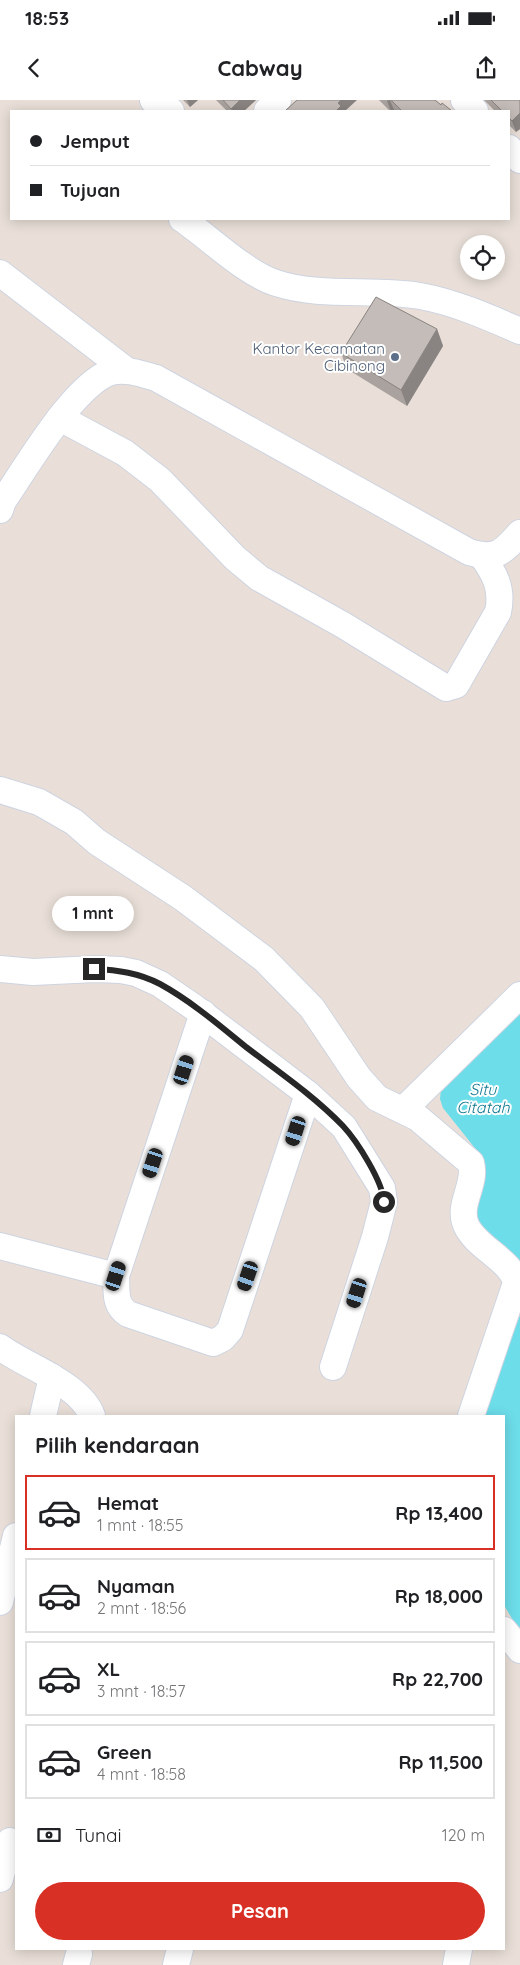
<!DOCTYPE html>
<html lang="id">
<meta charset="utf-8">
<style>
:root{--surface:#fff;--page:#f6f6f6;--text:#202124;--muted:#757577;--line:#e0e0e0;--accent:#d93025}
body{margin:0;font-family:Quicksand,sans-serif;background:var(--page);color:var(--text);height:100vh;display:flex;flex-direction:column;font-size:19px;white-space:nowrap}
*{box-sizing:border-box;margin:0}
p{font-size:16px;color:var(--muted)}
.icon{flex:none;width:28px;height:28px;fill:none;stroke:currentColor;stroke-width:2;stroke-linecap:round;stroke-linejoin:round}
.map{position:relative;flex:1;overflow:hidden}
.details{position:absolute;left:15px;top:1315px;width:490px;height:535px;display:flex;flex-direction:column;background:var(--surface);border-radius:0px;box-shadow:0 2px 12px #0003}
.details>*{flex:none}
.top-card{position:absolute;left:10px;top:10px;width:500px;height:110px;border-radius:0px;box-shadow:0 2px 12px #0003;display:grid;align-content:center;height:110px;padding:0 20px;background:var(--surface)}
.fabs{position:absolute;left:460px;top:135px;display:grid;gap:10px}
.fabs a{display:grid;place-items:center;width:45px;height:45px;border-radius:50%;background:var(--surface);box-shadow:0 2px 12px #0003;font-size:25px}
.end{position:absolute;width:22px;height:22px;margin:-11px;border:6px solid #272727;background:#fff;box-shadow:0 0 0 2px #fff}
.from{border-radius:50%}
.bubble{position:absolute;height:35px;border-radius:18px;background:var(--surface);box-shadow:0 2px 12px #0003;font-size:16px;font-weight:700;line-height:35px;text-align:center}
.car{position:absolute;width:15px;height:30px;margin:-15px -8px;border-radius:6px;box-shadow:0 0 4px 1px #0007;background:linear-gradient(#222 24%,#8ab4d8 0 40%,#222 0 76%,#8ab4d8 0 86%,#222 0)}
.top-card b{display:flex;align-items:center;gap:18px;height:48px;font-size:19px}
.top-card b+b{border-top:1px solid var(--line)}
.top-card i{width:12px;height:12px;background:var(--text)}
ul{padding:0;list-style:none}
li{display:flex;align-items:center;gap:15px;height:75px;margin:0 10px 8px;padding:0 10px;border:2px solid var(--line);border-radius:0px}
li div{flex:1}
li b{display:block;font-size:19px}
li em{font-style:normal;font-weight:700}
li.selected{border-color:var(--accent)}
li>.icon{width:45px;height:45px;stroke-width:1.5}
h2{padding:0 20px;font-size:22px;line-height:60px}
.pay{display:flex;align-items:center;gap:12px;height:55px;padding:0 20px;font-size:19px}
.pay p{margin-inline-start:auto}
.button{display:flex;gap:10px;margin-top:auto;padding:10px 20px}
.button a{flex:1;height:58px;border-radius:30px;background:var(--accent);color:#fff;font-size:20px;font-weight:700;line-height:58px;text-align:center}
.status{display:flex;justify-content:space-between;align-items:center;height:35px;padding:0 25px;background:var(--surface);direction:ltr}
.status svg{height:14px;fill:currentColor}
header{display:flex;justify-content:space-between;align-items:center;height:65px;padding:0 20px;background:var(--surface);font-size:22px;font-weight:700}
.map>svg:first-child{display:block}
.water{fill:#6dddea}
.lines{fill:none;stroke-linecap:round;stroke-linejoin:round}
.minor-casing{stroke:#ced4e0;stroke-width:28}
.minor{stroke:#fff;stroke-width:26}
.wall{fill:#a9a29e}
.shaded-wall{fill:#898481}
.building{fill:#c4bcb8;stroke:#898481}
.route{stroke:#272727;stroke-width:6}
.service-dot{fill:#5c6f8a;stroke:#fff;stroke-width:2}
.labels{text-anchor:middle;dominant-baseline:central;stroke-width:4;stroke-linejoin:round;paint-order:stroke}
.service-label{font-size:15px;fill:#4e5e75;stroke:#fff;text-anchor:end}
.water-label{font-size:16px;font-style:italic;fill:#117991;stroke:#fff}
</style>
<div class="status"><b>18:53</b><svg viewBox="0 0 49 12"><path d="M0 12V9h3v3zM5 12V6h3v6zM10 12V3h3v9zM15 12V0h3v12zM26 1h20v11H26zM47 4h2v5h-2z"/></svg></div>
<header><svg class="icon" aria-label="back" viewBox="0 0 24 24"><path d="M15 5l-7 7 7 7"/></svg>Cabway<svg class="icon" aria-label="share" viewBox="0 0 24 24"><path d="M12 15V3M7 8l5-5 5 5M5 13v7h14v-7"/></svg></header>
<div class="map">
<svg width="520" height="1865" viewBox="0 0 520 1865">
<rect width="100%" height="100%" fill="#e9dfd8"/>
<g class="water">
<path d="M520,904v260l-38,-32 -5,-13 -1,-10 6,-52 -39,-49 -3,-9 1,-10z"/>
<path d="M520,1215v317l-16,-27v-189h-21z"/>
</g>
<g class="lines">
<defs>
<g id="minor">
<path d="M153,0l18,11"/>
<path d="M464,0l11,11"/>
<path d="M267,11l11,-11"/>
<path d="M509,48l11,12"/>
<path d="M182,119c28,19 63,54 94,64 45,15 97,5 144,13 34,6 68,21 100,35"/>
<path d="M0,173l126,97"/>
<path d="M60,318l65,35 35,27 75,78 24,20 84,47 103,63 10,-3 42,-73c5,-23 -3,-38 -16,-56"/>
<path d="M0,410l3,-9c23,-33 71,-117 108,-129 15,-4 31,2 45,6l313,174c27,8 33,1 51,-19"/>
<path d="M0,690l39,12 35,20 23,20 86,56 81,61 48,49 47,70 18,20 41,20 53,45c6,21 -14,41 -5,62 10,23 46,35 50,58l-45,133"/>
<path d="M0,869l33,3 62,-3 26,1 15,3 24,11 35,24 113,86 36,33 38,61 2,14 -9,35 -42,130"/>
<path d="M403,1010l117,-115"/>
<path d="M0,1146l116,30c1,16 -2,29 12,38l85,29 10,-5 7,-8 78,-236"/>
<path d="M116,1176l87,-263"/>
<path d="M0,1247c25,19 81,37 92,69"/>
<path d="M43,1316l9,-39"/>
<path d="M0,1502l16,-66"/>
<path d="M504,1530l16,20"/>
<path d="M0,1779l10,-38"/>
<path d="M76,1865l3,-11"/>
<path d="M176,1865l4,-16"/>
<path d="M456,1865l3,-16"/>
</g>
</defs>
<use href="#minor" class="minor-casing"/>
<use href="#minor" class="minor"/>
</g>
<g class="wall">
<path d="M183,0h15l-8,7z"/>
<path d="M216,0h40l-12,11h-17z"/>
<path d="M379,0h56l6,5 11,6h-57l-1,-1 -1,1h-3z"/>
<path d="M484,0h36v29l-4,3 -7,-7v-14h-14z"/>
<path d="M437,229l6,17 -36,60 -60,-37 -6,-16z"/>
</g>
<g class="shaded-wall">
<path d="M187,0h11l-8,7z"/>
<path d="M240,0h16l-12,11h-12l-1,-2z"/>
<path d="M341,0h16l-12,11h-9l2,-8z"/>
<path d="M389,0h1l4,10 -1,1h-2l-4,-10z"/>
<path d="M520,13v16l-4,3 -4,-11z"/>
<path d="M437,229l6,17 -36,60 -6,-16z"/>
</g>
<g class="building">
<path d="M223,0h17l-9,9z"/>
<path d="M297,0h44l-3,3 3,3 -5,5h-51z"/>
<path d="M391,0h44l6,5 1,-2 10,8h-50z"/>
<path d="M491,0h29v13l-8,8 -3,-3v-7h-7z"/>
<path d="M376,197l61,32 -36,61 -60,-37z"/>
</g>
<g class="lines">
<path class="route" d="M94,869c24,1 45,4 66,15 31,17 59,41 86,63 33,25 68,49 97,79 14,15 40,56 41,76"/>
</g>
<circle class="service-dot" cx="395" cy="257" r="5"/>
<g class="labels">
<g class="service-label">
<text x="385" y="248">Kantor Kecamatan<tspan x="385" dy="17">Cibinong</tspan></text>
</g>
<g class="water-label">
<text x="483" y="989">Situ<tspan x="483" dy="18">Citatah</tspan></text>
</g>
</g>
</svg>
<div class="fabs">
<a><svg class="icon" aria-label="locate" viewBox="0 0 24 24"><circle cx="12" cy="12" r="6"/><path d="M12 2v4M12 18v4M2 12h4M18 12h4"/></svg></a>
</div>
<i class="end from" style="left:384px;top:1102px"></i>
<i class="end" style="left:94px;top:869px"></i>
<div class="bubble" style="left:52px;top:796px;width:82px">1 mnt</div>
<i class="car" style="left:184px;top:970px;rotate:18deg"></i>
<i class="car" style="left:296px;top:1031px;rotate:198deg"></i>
<i class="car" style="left:153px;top:1063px;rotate:198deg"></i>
<i class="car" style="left:116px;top:1176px;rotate:18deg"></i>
<i class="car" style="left:248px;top:1176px;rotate:199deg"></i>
<i class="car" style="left:357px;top:1193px;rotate:198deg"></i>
<div class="top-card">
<b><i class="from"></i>Jemput</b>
<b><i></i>Tujuan</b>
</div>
<section class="details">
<h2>Pilih kendaraan</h2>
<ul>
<li class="selected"><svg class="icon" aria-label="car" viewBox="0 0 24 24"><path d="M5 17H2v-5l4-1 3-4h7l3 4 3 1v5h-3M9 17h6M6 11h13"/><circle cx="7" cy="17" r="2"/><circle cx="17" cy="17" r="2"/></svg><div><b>Hemat</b><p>1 mnt · 18:55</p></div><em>Rp 13,400</em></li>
<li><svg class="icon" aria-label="car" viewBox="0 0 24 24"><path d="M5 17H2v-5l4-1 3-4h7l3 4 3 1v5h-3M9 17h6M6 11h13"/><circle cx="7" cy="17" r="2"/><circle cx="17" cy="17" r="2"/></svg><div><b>Nyaman</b><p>2 mnt · 18:56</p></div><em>Rp 18,000</em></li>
<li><svg class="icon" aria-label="car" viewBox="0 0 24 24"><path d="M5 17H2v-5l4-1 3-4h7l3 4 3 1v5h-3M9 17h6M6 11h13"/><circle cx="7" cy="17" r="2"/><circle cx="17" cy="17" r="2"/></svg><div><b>XL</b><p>3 mnt · 18:57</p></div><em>Rp 22,700</em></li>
<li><svg class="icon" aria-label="car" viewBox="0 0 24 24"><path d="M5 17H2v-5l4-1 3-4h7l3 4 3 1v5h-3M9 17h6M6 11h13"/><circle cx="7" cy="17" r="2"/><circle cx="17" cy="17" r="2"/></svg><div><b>Green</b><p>4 mnt · 18:58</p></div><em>Rp 11,500</em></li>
</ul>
<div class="pay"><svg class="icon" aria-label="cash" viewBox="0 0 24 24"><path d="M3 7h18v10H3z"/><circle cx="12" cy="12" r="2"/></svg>Tunai<p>120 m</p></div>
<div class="button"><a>Pesan</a></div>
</section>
</div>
